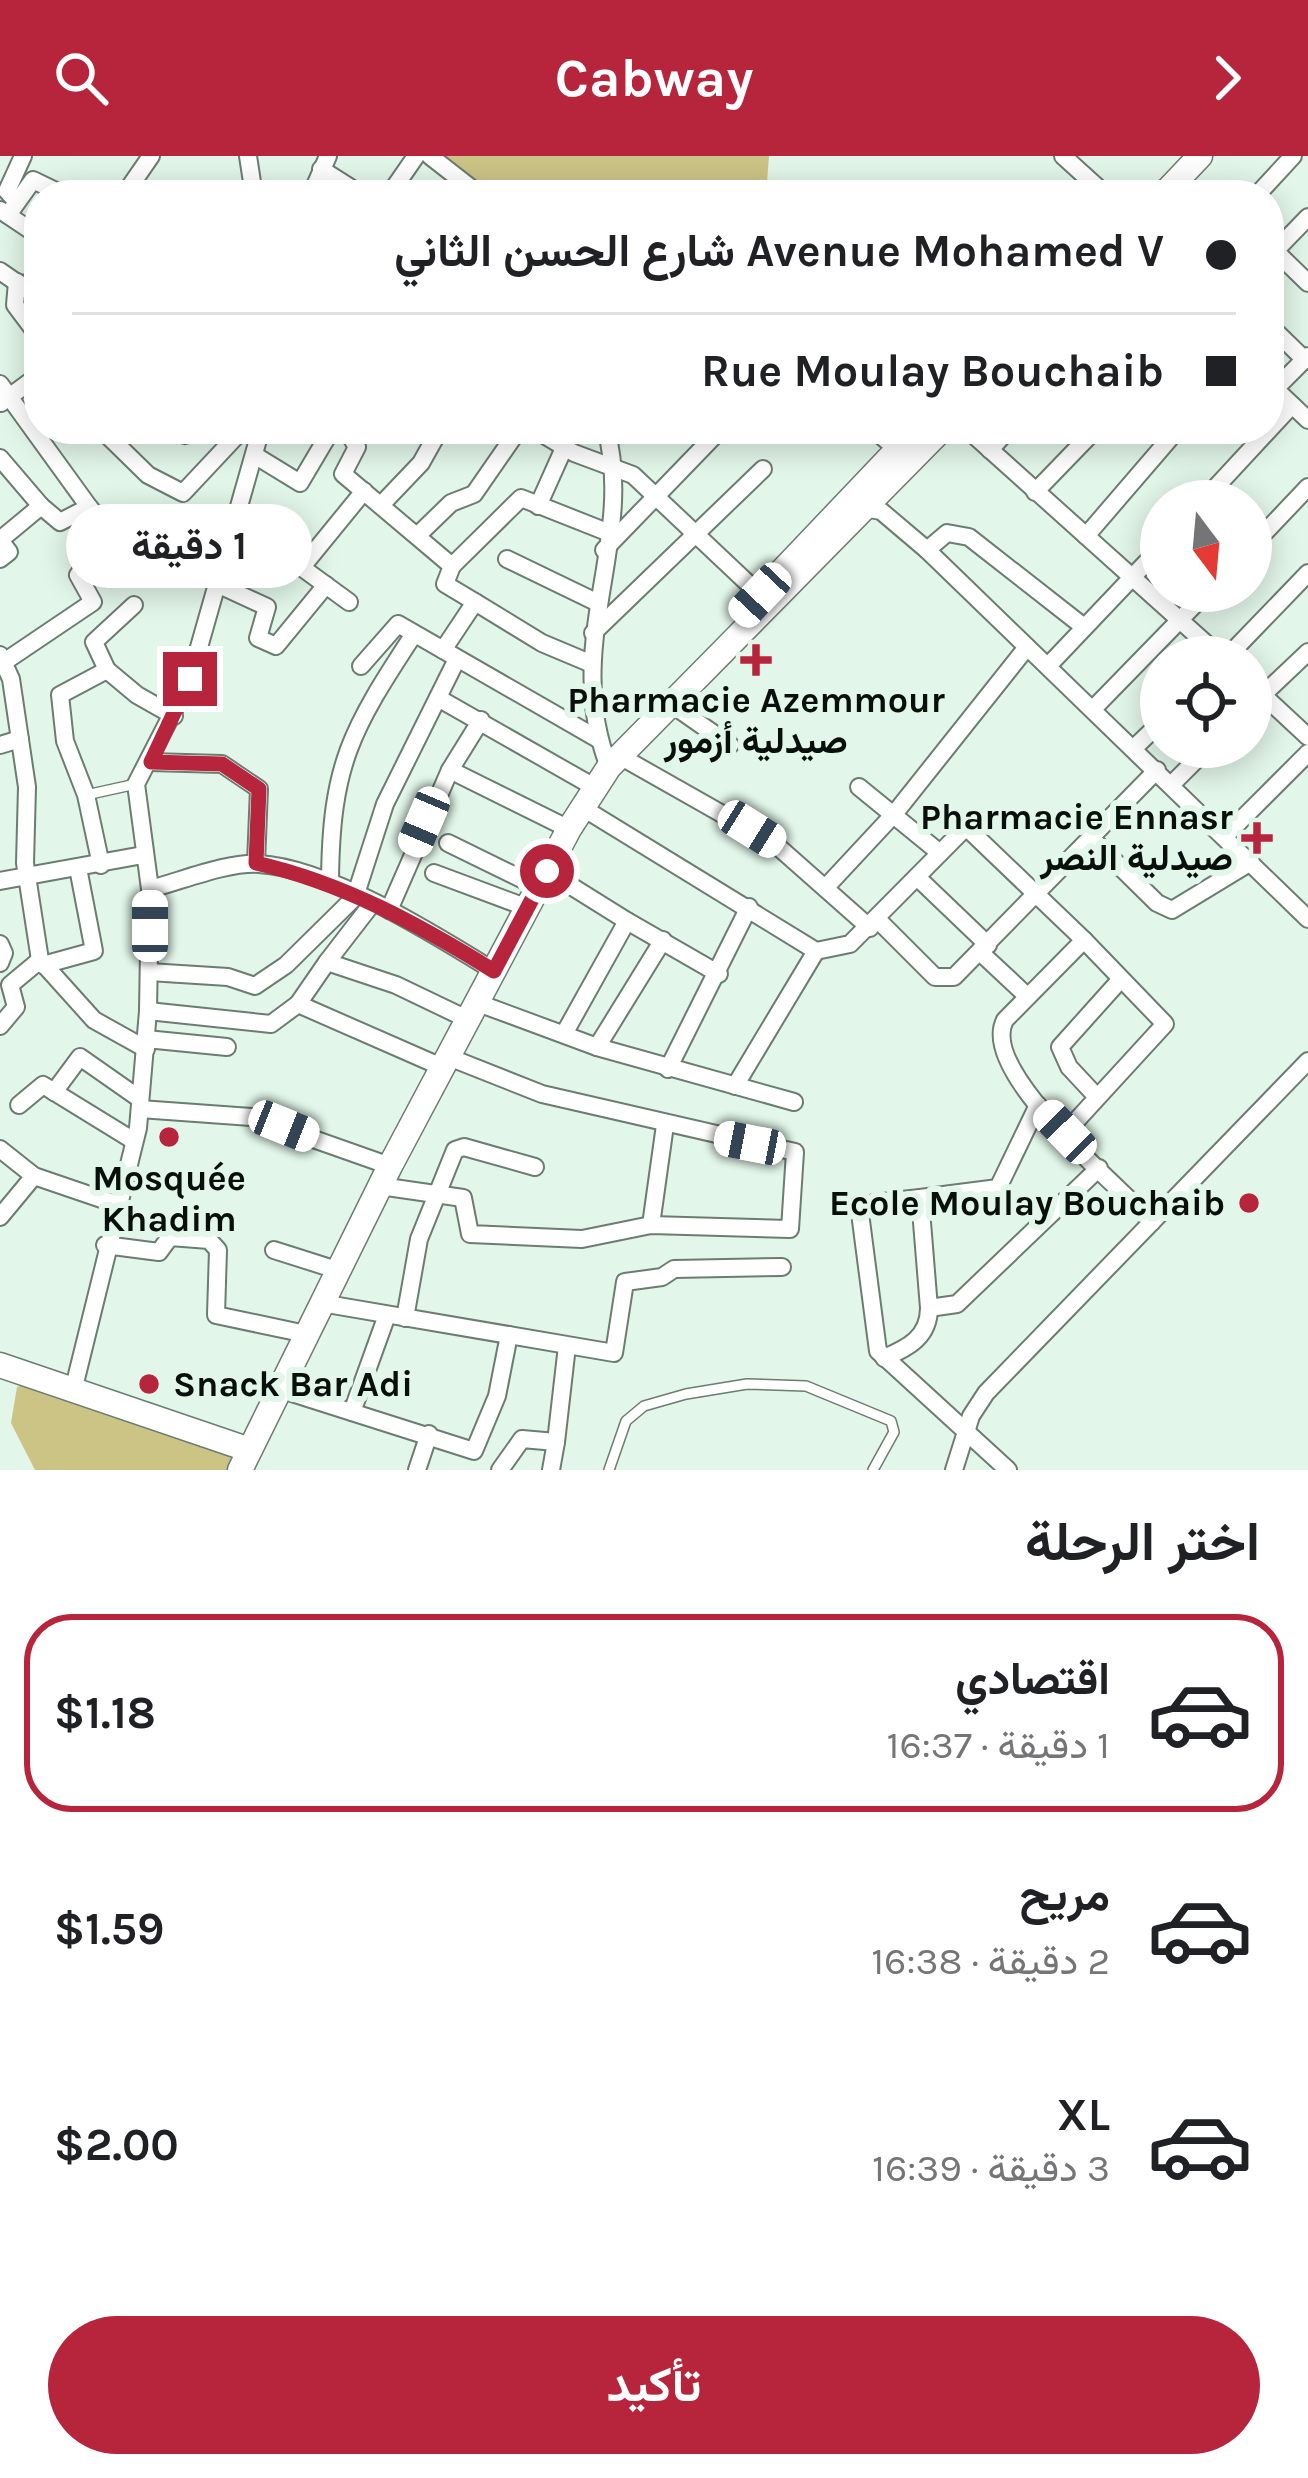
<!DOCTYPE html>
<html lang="ar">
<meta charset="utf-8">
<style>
:root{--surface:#fff;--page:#f2f2f2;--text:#202124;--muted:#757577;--line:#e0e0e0;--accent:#b7253d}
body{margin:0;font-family:Karla,Vazirmatn,sans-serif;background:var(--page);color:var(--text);direction:rtl;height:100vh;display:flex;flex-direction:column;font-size:45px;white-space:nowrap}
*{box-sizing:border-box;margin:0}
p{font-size:39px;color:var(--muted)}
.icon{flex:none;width:66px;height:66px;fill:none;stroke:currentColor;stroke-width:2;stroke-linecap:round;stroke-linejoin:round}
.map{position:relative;height:1314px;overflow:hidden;direction:ltr}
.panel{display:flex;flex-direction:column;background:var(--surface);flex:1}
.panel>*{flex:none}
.guide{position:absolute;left:24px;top:24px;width:1260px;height:264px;border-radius:48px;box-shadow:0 6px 30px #0003;direction:rtl;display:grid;align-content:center;height:264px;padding:0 48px;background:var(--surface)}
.needle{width:78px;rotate:164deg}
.buttons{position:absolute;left:1140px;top:324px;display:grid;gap:24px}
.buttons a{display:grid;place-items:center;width:132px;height:132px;border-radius:50%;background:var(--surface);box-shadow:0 6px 30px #0003;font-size:60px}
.end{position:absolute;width:54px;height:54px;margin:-27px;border:15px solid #b7253d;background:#fff;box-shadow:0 0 0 6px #fff}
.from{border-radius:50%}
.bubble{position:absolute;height:84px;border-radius:42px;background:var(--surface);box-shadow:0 6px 30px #0003;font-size:39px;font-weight:700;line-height:84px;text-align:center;direction:rtl}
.car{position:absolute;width:36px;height:72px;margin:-36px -18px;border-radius:15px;box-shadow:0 0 9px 3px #0007;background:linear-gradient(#fff 24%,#345 0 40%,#fff 0 76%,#345 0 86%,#fff 0)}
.guide b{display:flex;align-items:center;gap:42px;height:114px;font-size:45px}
.guide b+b{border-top:3px solid var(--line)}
.guide i{width:30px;height:30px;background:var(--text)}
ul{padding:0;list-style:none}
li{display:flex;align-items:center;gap:36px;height:198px;margin:0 24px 18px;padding:0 24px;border:6px solid transparent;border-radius:48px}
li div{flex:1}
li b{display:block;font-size:45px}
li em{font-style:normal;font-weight:700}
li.active{border-color:var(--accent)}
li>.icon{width:108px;height:108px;stroke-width:1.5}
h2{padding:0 48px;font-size:54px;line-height:144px}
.action{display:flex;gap:24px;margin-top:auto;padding:24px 48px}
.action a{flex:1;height:138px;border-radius:72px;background:var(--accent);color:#fff;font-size:48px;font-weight:700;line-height:138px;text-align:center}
header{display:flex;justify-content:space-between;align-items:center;height:156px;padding:0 48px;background:var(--accent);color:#fff;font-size:54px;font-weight:700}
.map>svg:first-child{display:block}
.green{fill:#ccc485}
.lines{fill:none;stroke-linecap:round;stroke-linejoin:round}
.lane-casing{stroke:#6b7c71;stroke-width:12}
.street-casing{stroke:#6b7c71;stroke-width:20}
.secondary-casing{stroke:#6b7c71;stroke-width:27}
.lane{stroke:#fff;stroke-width:9}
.street{stroke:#fff;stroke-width:16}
.secondary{stroke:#fff;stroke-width:24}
.route{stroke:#b7253d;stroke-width:15}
.poi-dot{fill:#b7253d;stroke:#e2f6e9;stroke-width:4.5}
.labels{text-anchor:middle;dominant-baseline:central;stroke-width:12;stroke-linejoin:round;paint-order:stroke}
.poi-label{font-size:36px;font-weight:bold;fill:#09100c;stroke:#e2f6e9}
</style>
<header><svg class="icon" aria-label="forward" viewBox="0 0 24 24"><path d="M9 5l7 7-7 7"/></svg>Cabway<svg class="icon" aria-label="search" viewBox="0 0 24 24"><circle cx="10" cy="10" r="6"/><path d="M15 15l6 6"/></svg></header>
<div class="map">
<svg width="1308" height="1314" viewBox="0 0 1308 1314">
<rect width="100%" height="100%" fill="#e2f6e9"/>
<g class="green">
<path d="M444,0h325l-3,39h-284z"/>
<path d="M25,1228l207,63 -3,23h-194l-24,-47 6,-36z"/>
</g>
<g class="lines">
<defs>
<g id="lane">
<path d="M86,639l50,-11"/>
<path d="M609,1314l17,-49 18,-15 42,-12 61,-10 59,2 85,35 3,11 -21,38"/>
</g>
<g id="street">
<path d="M248,0l6,39"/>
<path d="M430,0l50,39"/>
<path d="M1063,0l43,39"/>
<path d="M321,13l41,26"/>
<path d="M124,39l27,-39"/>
<path d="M311,39l17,-39"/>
<path d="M389,39l27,-39"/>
<path d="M1257,39l36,-39"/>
<path d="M16,45l-9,-10 16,-35"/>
<path d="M0,54l39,26"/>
<path d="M8,59l25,-35 31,15"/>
<path d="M1269,89l39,38"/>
<path d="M1275,95l33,-34"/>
<path d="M0,115l39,27"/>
<path d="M17,126l-2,23 24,32"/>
<path d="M25,132l14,-18"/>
<path d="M1269,169l35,34"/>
<path d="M1269,227l39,37"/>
<path d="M0,228l89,123"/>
<path d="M1275,233l33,-33"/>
<path d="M1,247l38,-28"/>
<path d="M101,273l47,46 35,18 60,-64"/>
<path d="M178,273l7,6 10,-6"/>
<path d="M346,273l11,18 -14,27 109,92 -7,18 30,18"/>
<path d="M534,273l40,24 59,22 138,130"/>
<path d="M606,273c30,112 -45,217 3,338"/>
<path d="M873,273l24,20"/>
<path d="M967,273l254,228"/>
<path d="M607,277l112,-3"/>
<path d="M990,294l19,-21"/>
<path d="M256,300l44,27 32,-54"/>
<path d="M0,302l41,48"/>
<path d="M1035,336l61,-63"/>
<path d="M1203,345l89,-96"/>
<path d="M381,349l40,-42 19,-34"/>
<path d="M538,350l26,-58"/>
<path d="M858,351l23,4 46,39 381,369"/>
<path d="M231,373l55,27 63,46"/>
<path d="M418,379l33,-32 23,-9 45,-65"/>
<path d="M1086,380l92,-107"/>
<path d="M0,384l41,-34 19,16 29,-15 20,23"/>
<path d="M0,384l9,12 -9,7"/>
<path d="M1251,391l57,-60"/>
<path d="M604,394l116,-120"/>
<path d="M927,394l20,-17 22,4 115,90"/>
<path d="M507,403l89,43"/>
<path d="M452,410l69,-68 86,34"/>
<path d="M302,411l62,-76"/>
<path d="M217,428l50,23 -9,31 18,8 50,-61"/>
<path d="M593,477l170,-164"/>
<path d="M443,494l32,-48 67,41 50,21"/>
<path d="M0,499l11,24 16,108 -2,76 15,97 54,60 52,29"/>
<path d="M1227,501l81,-84"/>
<path d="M4,506l89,-60 -15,-27 31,-45 38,-5 74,39"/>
<path d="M361,510l37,-42 200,115"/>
<path d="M1048,510l113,-119"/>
<path d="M107,514l-13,-28 40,-37"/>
<path d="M1251,528l57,53"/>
<path d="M438,542l158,90"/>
<path d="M664,543l66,46"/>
<path d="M1251,550l57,-54"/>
<path d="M1093,553l115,-118"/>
<path d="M481,564l-31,50 119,59"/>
<path d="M0,589l20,-6"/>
<path d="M1134,592l27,-26"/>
<path d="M618,599l157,89 95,84"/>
<path d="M150,606l72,2 37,25 -3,74"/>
<path d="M1172,628l37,-37"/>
<path d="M859,631l81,66"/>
<path d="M583,652l233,143 34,-7 116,-117 118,113 -79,80c-27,51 112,164 147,202"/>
<path d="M1225,680l83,-83"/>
<path d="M1092,683l65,64 15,7 79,-48"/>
<path d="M448,687l90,44"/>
<path d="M101,709l-15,-70 -21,-54 -5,-46 47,-25 30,25 37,21"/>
<path d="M547,715l80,50 -63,113"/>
<path d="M434,717l94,35"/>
<path d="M918,722l70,67"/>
<path d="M0,725l143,-26"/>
<path d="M330,726c1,-118 21,-152 84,-248"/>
<path d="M827,730l68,-73 132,-166"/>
<path d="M150,733c32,-8 76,-27 109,-25 70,4 175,70 235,107"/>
<path d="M389,754l61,-140"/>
<path d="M878,764l57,57h19l203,-207"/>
<path d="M627,765l92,53"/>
<path d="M0,788l4,9 -4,10"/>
<path d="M981,797l45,42"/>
<path d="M327,806l44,-57"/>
<path d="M43,809l51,-14 -16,-83"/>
<path d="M149,816l79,5 27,9 31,-21 69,-68 30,-93 72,-145"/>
<path d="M478,847l119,44 197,55"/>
<path d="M298,848l29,-42 69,23 73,35"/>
<path d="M148,855l123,13 27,-20 146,64"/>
<path d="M0,870l16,-19 -6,-22 30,-25"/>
<path d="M146,883l81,8"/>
<path d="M597,891l66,-107"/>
<path d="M668,913l81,-162"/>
<path d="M735,930l81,-135"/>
<path d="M54,936l26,-35 60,42"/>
<path d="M1097,941l-28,-30 -9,-20 61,-68"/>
<path d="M19,949l24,-20 91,56"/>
<path d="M140,953l111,8 139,49"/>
<path d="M1065,977l100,-109 -81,-84"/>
<path d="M0,993l34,27 82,28"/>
<path d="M380,1030l83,12 7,36 112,5 69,-14 139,4 5,-77 -253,-58 -91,-36"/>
<path d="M920,1042l78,-10 40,-83"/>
<path d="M0,1061l34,-41"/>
<path d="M651,1069l14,-100"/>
<path d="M105,1089l54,7 11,-15 39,3 9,10 -2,65 90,19"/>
<path d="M274,1094l63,20"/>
<path d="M321,1147l293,50 11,-71 37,-5 12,-8 108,-2"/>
<path d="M405,1162l14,-79 36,-89 9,-3 71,20"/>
<path d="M884,1202c24,-10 45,-21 45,-50"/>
<path d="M74,1231l64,-259 10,-117 2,-122 -14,-105 54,-105 71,-250"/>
<path d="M279,1233l195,62 23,-55 12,-61"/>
<path d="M352,1256l35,-97"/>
<path d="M417,1314l12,-36"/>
<path d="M500,1314l22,-31 34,3 11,-96"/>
<path d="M551,1314l5,-28"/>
<path d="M954,1314l17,-54 15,-23 322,-332"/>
<path d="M1008,1314l-130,-119 -18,-138 14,-10 46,-5 9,110 28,-4 142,-136"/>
</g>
<g id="secondary">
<path d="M1163,39l37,-39"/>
<path d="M782,415l135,-142"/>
<path d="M0,1209l247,84"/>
<path d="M240,1314l150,-304 179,-337 40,-62 333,-338"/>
</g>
</defs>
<use href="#lane" class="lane-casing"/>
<use href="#street" class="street-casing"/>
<use href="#secondary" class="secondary-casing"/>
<use href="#lane" class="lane"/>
<use href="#street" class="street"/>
<use href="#secondary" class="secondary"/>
</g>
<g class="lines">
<path class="route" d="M190,523l-39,83 71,2 37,25 -3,74c87,20 162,61 238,108l53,-100"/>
</g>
<g class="poi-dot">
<path d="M750 486h12v12h12v12h-12v12h-12v-12h-12v-12h12z"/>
<path d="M1251 664h12v12h12v12h-12v12h-12v-12h-12v-12h12z"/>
<circle cx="169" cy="981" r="12"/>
<circle cx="1249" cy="1047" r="12"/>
<circle cx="149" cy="1228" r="12"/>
</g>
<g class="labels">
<g class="poi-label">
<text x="756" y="544">Pharmacie Azemmour<tspan x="756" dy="41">صيدلية أزمور</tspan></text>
<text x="1233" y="661" text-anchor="end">Pharmacie Ennasr<tspan x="1233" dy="41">صيدلية النصر</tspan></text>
<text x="169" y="1022">Mosquée<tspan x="169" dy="41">Khadim</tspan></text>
<text x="1225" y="1047" text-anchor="end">Ecole Moulay Bouchaib</text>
<text x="173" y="1228" text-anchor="start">Snack Bar Adi</text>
</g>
</g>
</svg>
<div class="buttons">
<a><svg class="needle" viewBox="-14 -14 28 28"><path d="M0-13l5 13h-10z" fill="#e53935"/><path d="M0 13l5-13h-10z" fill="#757577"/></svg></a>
<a><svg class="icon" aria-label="locate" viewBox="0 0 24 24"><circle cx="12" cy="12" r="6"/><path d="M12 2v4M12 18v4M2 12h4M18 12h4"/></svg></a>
</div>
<i class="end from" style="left:547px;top:715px"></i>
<i class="end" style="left:190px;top:523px"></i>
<div class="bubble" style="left:66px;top:348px;width:246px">1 دقيقة</div>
<i class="car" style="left:760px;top:439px;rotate:223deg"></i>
<i class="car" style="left:424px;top:666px;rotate:203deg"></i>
<i class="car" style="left:752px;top:673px;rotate:122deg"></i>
<i class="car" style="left:150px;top:770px;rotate:0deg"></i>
<i class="car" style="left:284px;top:970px;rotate:112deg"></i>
<i class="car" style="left:1065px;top:976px;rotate:316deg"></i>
<i class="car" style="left:750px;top:987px;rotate:281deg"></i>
<div class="guide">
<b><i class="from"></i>Avenue Mohamed V شارع الحسن الثاني</b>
<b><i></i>Rue Moulay Bouchaib</b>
</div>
</div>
<section class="panel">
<h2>اختر الرحلة</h2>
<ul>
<li class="active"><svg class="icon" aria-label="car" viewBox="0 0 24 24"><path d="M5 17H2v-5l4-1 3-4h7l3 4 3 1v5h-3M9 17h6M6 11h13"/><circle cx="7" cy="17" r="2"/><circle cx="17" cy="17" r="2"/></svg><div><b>اقتصادي</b><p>1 دقيقة · 16:37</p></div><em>$1.18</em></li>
<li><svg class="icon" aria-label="car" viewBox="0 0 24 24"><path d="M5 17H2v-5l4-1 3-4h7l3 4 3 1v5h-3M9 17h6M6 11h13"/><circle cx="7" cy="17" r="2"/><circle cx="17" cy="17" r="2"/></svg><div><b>مريح</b><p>2 دقيقة · 16:38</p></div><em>$1.59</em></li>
<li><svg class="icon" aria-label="car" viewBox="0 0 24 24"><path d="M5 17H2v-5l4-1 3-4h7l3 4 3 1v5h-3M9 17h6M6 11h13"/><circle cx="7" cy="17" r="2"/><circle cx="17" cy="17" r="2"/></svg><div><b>XL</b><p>3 دقيقة · 16:39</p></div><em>$2.00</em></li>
</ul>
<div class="action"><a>تأكيد</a></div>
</section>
